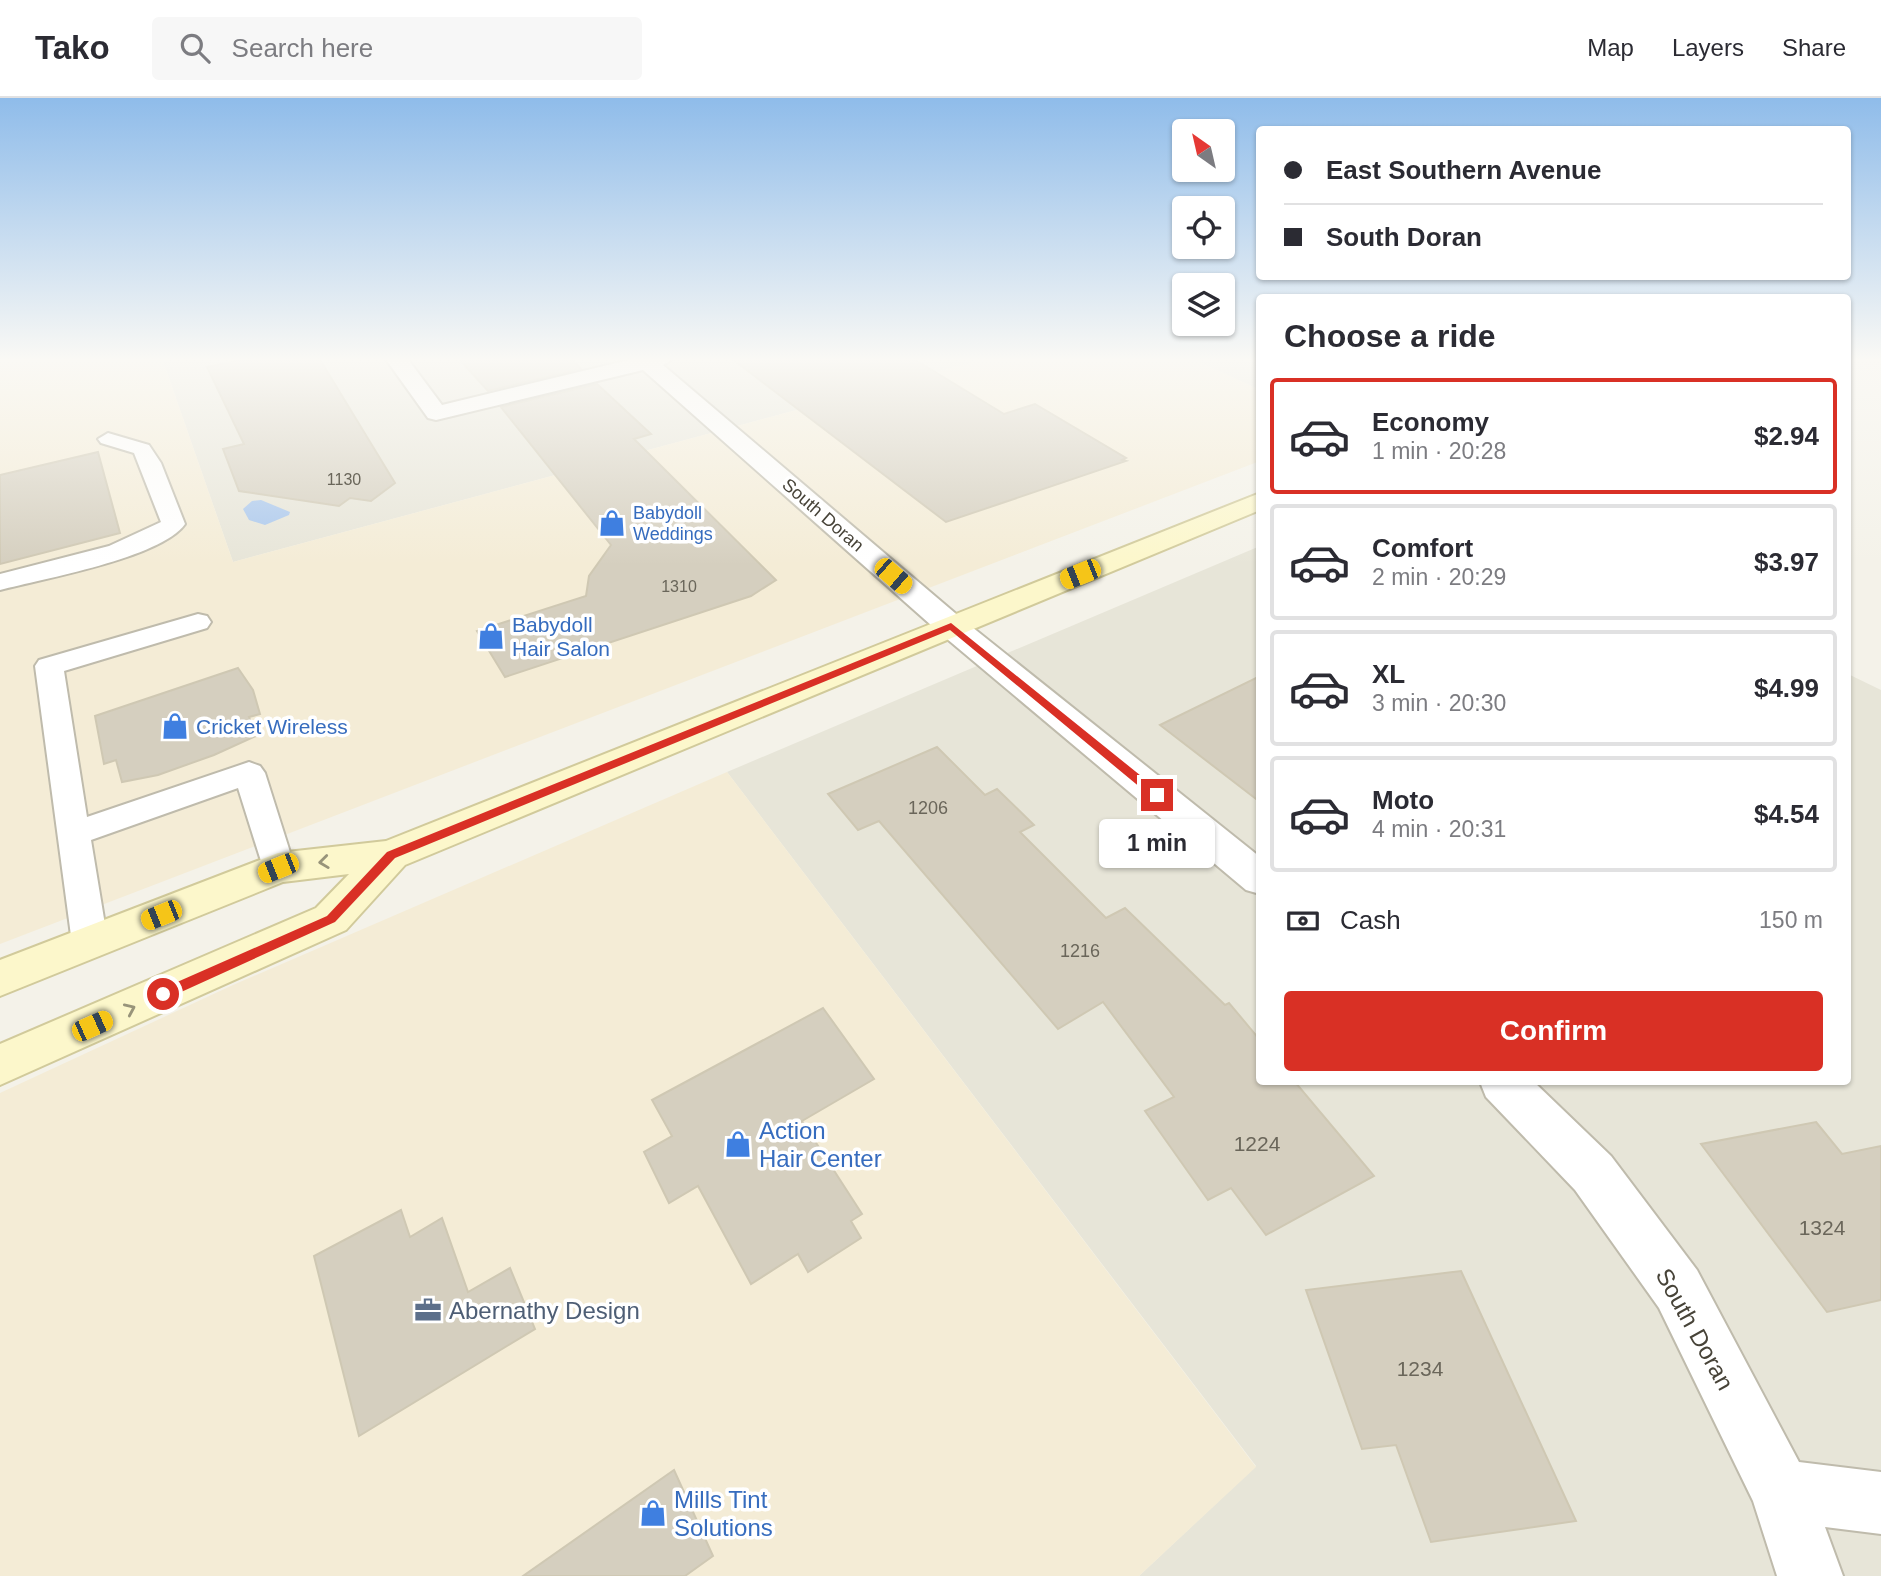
<!DOCTYPE html>
<meta charset="utf-8">
<style>
:root{--surface:#fff;--page:#f7f7f7;--text:#2b2b33;--muted:#7c7c81;--line:#e1e1e2;--accent:#d93025}
body{margin:0;font-family:Helvetica,sans-serif;background:var(--page);color:var(--text);height:100vh;display:flex;flex-direction:column;font-size:26px;white-space:nowrap}
*{box-sizing:border-box;margin:0}
p{font-size:23px;color:var(--muted)}
.icon{flex:none;width:38px;height:38px;fill:none;stroke:currentColor;stroke-width:2;stroke-linecap:round;stroke-linejoin:round}
.map{position:relative;flex:1;overflow:hidden}
.side{position:absolute;left:1256px;top:196px;width:595px;height:791px;display:flex;flex-direction:column;background:var(--surface);border-radius:7px;box-shadow:0 2px 5px #0004}
.side>*{flex:none}
.top-card{position:absolute;left:1256px;top:28px;width:595px;height:154px;border-radius:7px;box-shadow:0 2px 5px #0004;display:grid;align-content:center;height:154px;padding:0 28px;background:var(--surface)}
.needle{width:46px;rotate:326deg}
.fabs{position:absolute;left:1172px;top:21px;display:grid;gap:14px}
.fabs a{display:grid;place-items:center;width:63px;height:63px;border-radius:7px;background:var(--surface);box-shadow:0 2px 5px #0004;font-size:35px}
.end{position:absolute;width:32px;height:32px;margin:-16px;border:9px solid #d93025;background:#fff;box-shadow:0 0 0 4px #fff}
.from{border-radius:50%}
.bubble{position:absolute;height:49px;border-radius:7px;background:var(--surface);box-shadow:0 2px 5px #0004;font-size:23px;font-weight:800;line-height:49px;text-align:center}
.car{position:absolute;width:21px;height:42px;margin:-21px -10px;border-radius:9px;box-shadow:0 0 5px 2px #0007;background:linear-gradient(#f5c518 24%,#345 0 40%,#f5c518 0 76%,#345 0 86%,#f5c518 0)}
.top-card b{display:flex;align-items:center;gap:24px;height:66px;font-size:26px}
.top-card b+b{border-top:2px solid var(--line)}
.top-card i{width:18px;height:18px;background:var(--text)}
ul{padding:0;list-style:none}
li{display:flex;align-items:center;gap:21px;height:116px;margin:0 14px 10px;padding:0 14px;border:4px solid var(--line);border-radius:7px}
li div{flex:1}
li b{display:block;font-size:26px}
li em{font-style:normal;font-weight:800}
li.active{border-color:var(--accent)}
li>.icon{width:63px;height:63px;stroke-width:1.5}
h2{padding:0 28px;font-size:32px;line-height:84px}
.pay{display:flex;align-items:center;gap:18px;height:77px;padding:0 28px;font-size:26px}
.pay p{margin-inline-start:auto}
.cta{display:flex;gap:14px;margin-top:auto;padding:14px 28px}
.cta a{flex:1;height:80px;border-radius:7px;background:var(--accent);color:#fff;font-size:28px;font-weight:800;line-height:80px;text-align:center}
header{display:flex;align-items:center;gap:42px;box-sizing:border-box;height:98px;padding:0 35px;background:var(--surface);border-bottom:2px solid var(--line)}
header strong{font-size:33px}
nav{display:flex;gap:38px;margin-inline-start:auto;font-size:24px}
.search{width:490px;height:63px;background:var(--page);display:flex;align-items:center;gap:18px;box-sizing:border-box;padding:0 24px;border-radius:7px;color:var(--muted);font-size:26px}
.map>svg:first-child{display:block}
.residential{fill:#e7e5d8}
.commercial{fill:#f4ecd6}
.water{fill:#a9c7ed}
.building{fill:#d5cfbf;stroke:#cfc8b3;stroke-width:2}
.lines{fill:none;stroke-linecap:round;stroke-linejoin:round}
.service-casing{stroke:#bfbbac;stroke-width:4}
.minor-casing{stroke:#bfbbac;stroke-width:4}
.secondary-casing{stroke:#d1ca9b;stroke-width:4}
.service{fill:#fff;fill-rule:evenodd}
.minor{fill:#fff;fill-rule:evenodd}
.secondary{fill:#fcf7cb;fill-rule:evenodd}
.oneway{stroke:#98947a}
.route{fill:#d93025}
.labels{text-anchor:middle;dominant-baseline:central;stroke-width:7;stroke-linejoin:round;paint-order:stroke}
.far-number-label{font-size:16px;fill:#6a665a}
.far-shop-label{font-size:18px;fill:#366cbe;stroke:#fff;text-anchor:start}
.far-street-label{font-size:18px;fill:#474338;stroke:#fff}
.number-label{font-size:18px;fill:#6a665a}
.shop-label{font-size:21px;fill:#366cbe;stroke:#fff;text-anchor:start}
.near-number-label{font-size:21px;fill:#6a665a}
.near-shop-label{font-size:24px;fill:#366cbe;stroke:#fff;text-anchor:start}
.near-service-label{font-size:24px;fill:#4e5e75;stroke:#fff;text-anchor:start}
.near-street-label{font-size:24px;fill:#474338;stroke:#fff}
</style>
<header>
<strong>Tako</strong>
<div class="search"><svg class="icon" aria-label="search" viewBox="0 0 24 24"><circle cx="10" cy="10" r="6"/><path d="M15 15l6 6"/></svg>Search here</div>
<nav><a>Map</a><a>Layers</a><a>Share</a></nav>
</header>
<div class="map">
<svg width="1881" height="1478" viewBox="0 0 1881 1478">
<rect width="100%" height="100%" fill="#f4f2e9"/>
<g class="residential">
<path d="M162,260h827l-756,204z"/>
<path d="M1191,260h69v32z"/>
<path d="M1260,448v536h588v-408l33,16v886h-742l117,-110 -529,-694z"/>
</g>
<g class="commercial">
<path d="M0,260h162l71,204 756,-204h202l69,32v71l-1260,483z"/>
<path d="M727,674l529,695 -117,109h-1139v-483l233,-108z"/>
</g>
<path class="water" d="M261,402l29,12 -1,3 -24,10 -16,-5 -6,-11 9,-8z"/>
<g class="building">
<path d="M252,260h67l76,125 -24,18 -21,-3 -11,8 -100,-15 -16,-42 21,-5 -37,-77z"/>
<path d="M458,260h112l11,11 -93,22z"/>
<path d="M731,260h181l92,56 31,-10 91,54 -4,2 4,1 -180,61z"/>
<path d="M597,286l54,50 -17,5 142,141 -25,16 -246,81 -28,-46 109,-35 3,-20 22,-31 -110,-138z"/>
<path d="M98,354l22,81 -120,31v-89z"/>
<path d="M238,570l15,22 7,24 -11,3 7,19 -42,19 -56,20 -36,7 -6,-22 -12,4 -9,-48z"/>
<path d="M1260,578v126l-100,-77z"/>
<path d="M937,649l48,48 12,-6 37,36 -14,7 86,86 19,-10 100,97 4,-2 31,37v42h35l79,94 -108,59 -35,-47 -23,12 -63,-89 29,-14 -71,-95 -45,27 -179,-208 -21,9 -30,-36z"/>
<path d="M823,910l51,71 -72,42 60,93 -11,7 10,17 -53,34 -10,-18 -47,30 -53,-98 -29,17 -25,-51 28,-16 -20,-36z"/>
<path d="M1816,1024l26,32 39,-8v154l-54,12 -126,-168z"/>
<path d="M401,1112l9,27 32,-19 26,74 42,-24 25,61 -176,107 -45,-180z"/>
<path d="M1461,1173l115,250 -145,21 -35,-97 -34,4 -56,-159z"/>
<path d="M674,1372l39,86 -28,20h-162z"/>
</g>
<g class="lines">
<defs>
<g id="service">
<path d="M108,335l41,12 12,18 24,61c-24,34 -143,55 -185,66v-16l109,-28 52,-24 -27,-69 -33,-10 -3,-4z"/>
<path d="M198,516l9,2 4,6 -4,6 -143,43 23,146 162,-55 11,4 5,7 30,95 -5,9 -12,4 -12,-4 -28,-89 -147,52 17,103 -5,10 -13,4 -13,-4 -5,-10 -37,-277 4,-6z"/>
</g>
<g id="minor">
<path d="M385,260h22l35,47 195,-47h38l-12,7 299,254 298,238v37l-14,-4 -306,-257 -297,-263 -207,50 -8,-2z"/>
<path d="M1480,984h54l77,74 86,114 102,192 82,10v62l-56,-7 18,49h-66l-24,-75 -94,-193 -84,-118 -89,-93z"/>
</g>
<path id="secondary" d="M1260,395v17l-855,355 -59,65 -346,155v-41l316,-136 33,-34 -66,8 -283,114v-36l278,-107 108,-12z"/>
</defs>
<use href="#service" class="service-casing"/>
<use href="#minor" class="minor-casing"/>
<use href="#secondary" class="secondary-casing"/>
<use href="#service" class="service"/>
<use href="#minor" class="minor"/>
<use href="#secondary" class="secondary"/>
</g>
<defs><path id="oneway-chevron" d="M-2-3.5L2.5 0L-2 3.5" fill="none" stroke-width="1.6" stroke-linecap="round" stroke-linejoin="round" transform="scale(1.75)"/></defs>
<g class="oneway">
<use href="#oneway-chevron" transform="translate(324 764) rotate(173)"/>
<use href="#oneway-chevron" transform="translate(130 911) rotate(-24)"/>
</g>
<linearGradient id="sky" x2="0" y2="1"><stop stop-color="#8fbcea"/><stop offset="0.56" stop-color="#faf9f5"/><stop offset="1" stop-color="#faf9f5" stop-opacity="0"/></linearGradient>
<rect width="1881" height="467" fill="url(#sky)"/>
<path class="route" d="M951,525l210,169v6h-8l-203,-168 -555,228 -60,64 -167,76h-9l-2,-4 2,-4 168,-74 60,-64z"/>
<defs>
<symbol id="shop-bare" viewBox="-9 -9 18 18"><path d="M-5-2.5h2.3a2.7 3.5 0 0 1 5.4 0H5L5.5 6h-11ZM-1.5-2.5h3a1.5 2.3 0 0 0-3 0Z" fill="#3f7fe0" stroke="#fff" stroke-width="2.5" paint-order="stroke"/></symbol>
<symbol id="office-bare" viewBox="-9 -9 18 18"><path d="M-6-3h4V-5.5h4V-3h4V5H-6ZM-1-4.5V-3h2v-1.5ZM-6 0V1H6V0Z" fill="#5c6f8a" stroke="#fff" stroke-width="2.5" paint-order="stroke"/></symbol>
</defs>
<g fill-rule="evenodd">
<use href="#shop-bare" x="593" y="406" width="38" height="38"/>
<use href="#shop-bare" x="472" y="519" width="38" height="38"/>
<use href="#shop-bare" x="156" y="609" width="38" height="38"/>
<use href="#shop-bare" x="719" y="1027" width="38" height="38"/>
<use href="#office-bare" x="409" y="1193" width="38" height="38"/>
<use href="#shop-bare" x="634" y="1396" width="38" height="38"/>
</g>
<g class="labels">
<g class="far-number-label">
<text x="344" y="381">1130</text>
<text x="679" y="488">1310</text>
</g>
<g class="far-shop-label">
<text x="633" y="415">Babydoll<tspan x="633" dy="21">Weddings</tspan></text>
</g>
<g class="far-street-label">
<text transform="translate(823 417) rotate(41)">South Doran</text>
</g>
<g class="number-label">
<text x="928" y="710">1206</text>
<text x="1080" y="853">1216</text>
</g>
<g class="shop-label">
<text x="512" y="526">Babydoll<tspan x="512" dy="24">Hair Salon</tspan></text>
<text x="196" y="628">Cricket Wireless</text>
</g>
<g class="near-number-label">
<text x="1257" y="1045">1224</text>
<text x="1822" y="1129">1324</text>
<text x="1420" y="1270">1234</text>
</g>
<g class="near-shop-label">
<text x="759" y="1032">Action<tspan x="759" dy="28">Hair Center</tspan></text>
<text x="674" y="1401">Mills Tint<tspan x="674" dy="28">Solutions</tspan></text>
</g>
<g class="near-service-label">
<text x="449" y="1212">Abernathy Design</text>
</g>
<g class="near-street-label">
<text transform="translate(1695 1231) rotate(61)">South Doran</text>
</g>
</g>
</svg>
<div class="fabs">
<a><svg class="needle" viewBox="-14 -14 28 28"><path d="M0-13l5 13h-10z" fill="#e53935"/><path d="M0 13l5-13h-10z" fill="#7c7c81"/></svg></a>
<a><svg class="icon" aria-label="locate" viewBox="0 0 24 24"><circle cx="12" cy="12" r="6"/><path d="M12 2v4M12 18v4M2 12h4M18 12h4"/></svg></a>
<a><svg class="icon" aria-label="layers" viewBox="0 0 24 24"><path d="M12 4l9 5-9 5-9-5zM3 14l9 5 9-5"/></svg></a>
</div>
<i class="end from" style="left:163px;top:896px"></i>
<i class="end" style="left:1157px;top:697px"></i>
<div class="bubble" style="left:1099px;top:721px;width:116px">1 min</div>
<i class="car" style="left:1080px;top:476px;rotate:248deg"></i>
<i class="car" style="left:893px;top:478px;rotate:131deg"></i>
<i class="car" style="left:278px;top:770px;rotate:248deg"></i>
<i class="car" style="left:161px;top:817px;rotate:248deg"></i>
<i class="car" style="left:92px;top:928px;rotate:66deg"></i>
<div class="top-card">
<b><i class="from"></i>East Southern Avenue</b>
<b><i></i>South Doran</b>
</div>
<section class="side">
<h2>Choose a ride</h2>
<ul>
<li class="active"><svg class="icon" aria-label="car" viewBox="0 0 24 24"><path d="M5 17H2v-5l4-1 3-4h7l3 4 3 1v5h-3M9 17h6M6 11h13"/><circle cx="7" cy="17" r="2"/><circle cx="17" cy="17" r="2"/></svg><div><b>Economy</b><p>1 min · 20:28</p></div><em>$2.94</em></li>
<li><svg class="icon" aria-label="car" viewBox="0 0 24 24"><path d="M5 17H2v-5l4-1 3-4h7l3 4 3 1v5h-3M9 17h6M6 11h13"/><circle cx="7" cy="17" r="2"/><circle cx="17" cy="17" r="2"/></svg><div><b>Comfort</b><p>2 min · 20:29</p></div><em>$3.97</em></li>
<li><svg class="icon" aria-label="car" viewBox="0 0 24 24"><path d="M5 17H2v-5l4-1 3-4h7l3 4 3 1v5h-3M9 17h6M6 11h13"/><circle cx="7" cy="17" r="2"/><circle cx="17" cy="17" r="2"/></svg><div><b>XL</b><p>3 min · 20:30</p></div><em>$4.99</em></li>
<li><svg class="icon" aria-label="car" viewBox="0 0 24 24"><path d="M5 17H2v-5l4-1 3-4h7l3 4 3 1v5h-3M9 17h6M6 11h13"/><circle cx="7" cy="17" r="2"/><circle cx="17" cy="17" r="2"/></svg><div><b>Moto</b><p>4 min · 20:31</p></div><em>$4.54</em></li>
</ul>
<div class="pay"><svg class="icon" aria-label="cash" viewBox="0 0 24 24"><path d="M3 7h18v10H3z"/><circle cx="12" cy="12" r="2"/></svg>Cash<p>150 m</p></div>
<div class="cta"><a>Confirm</a></div>
</section>
</div>
